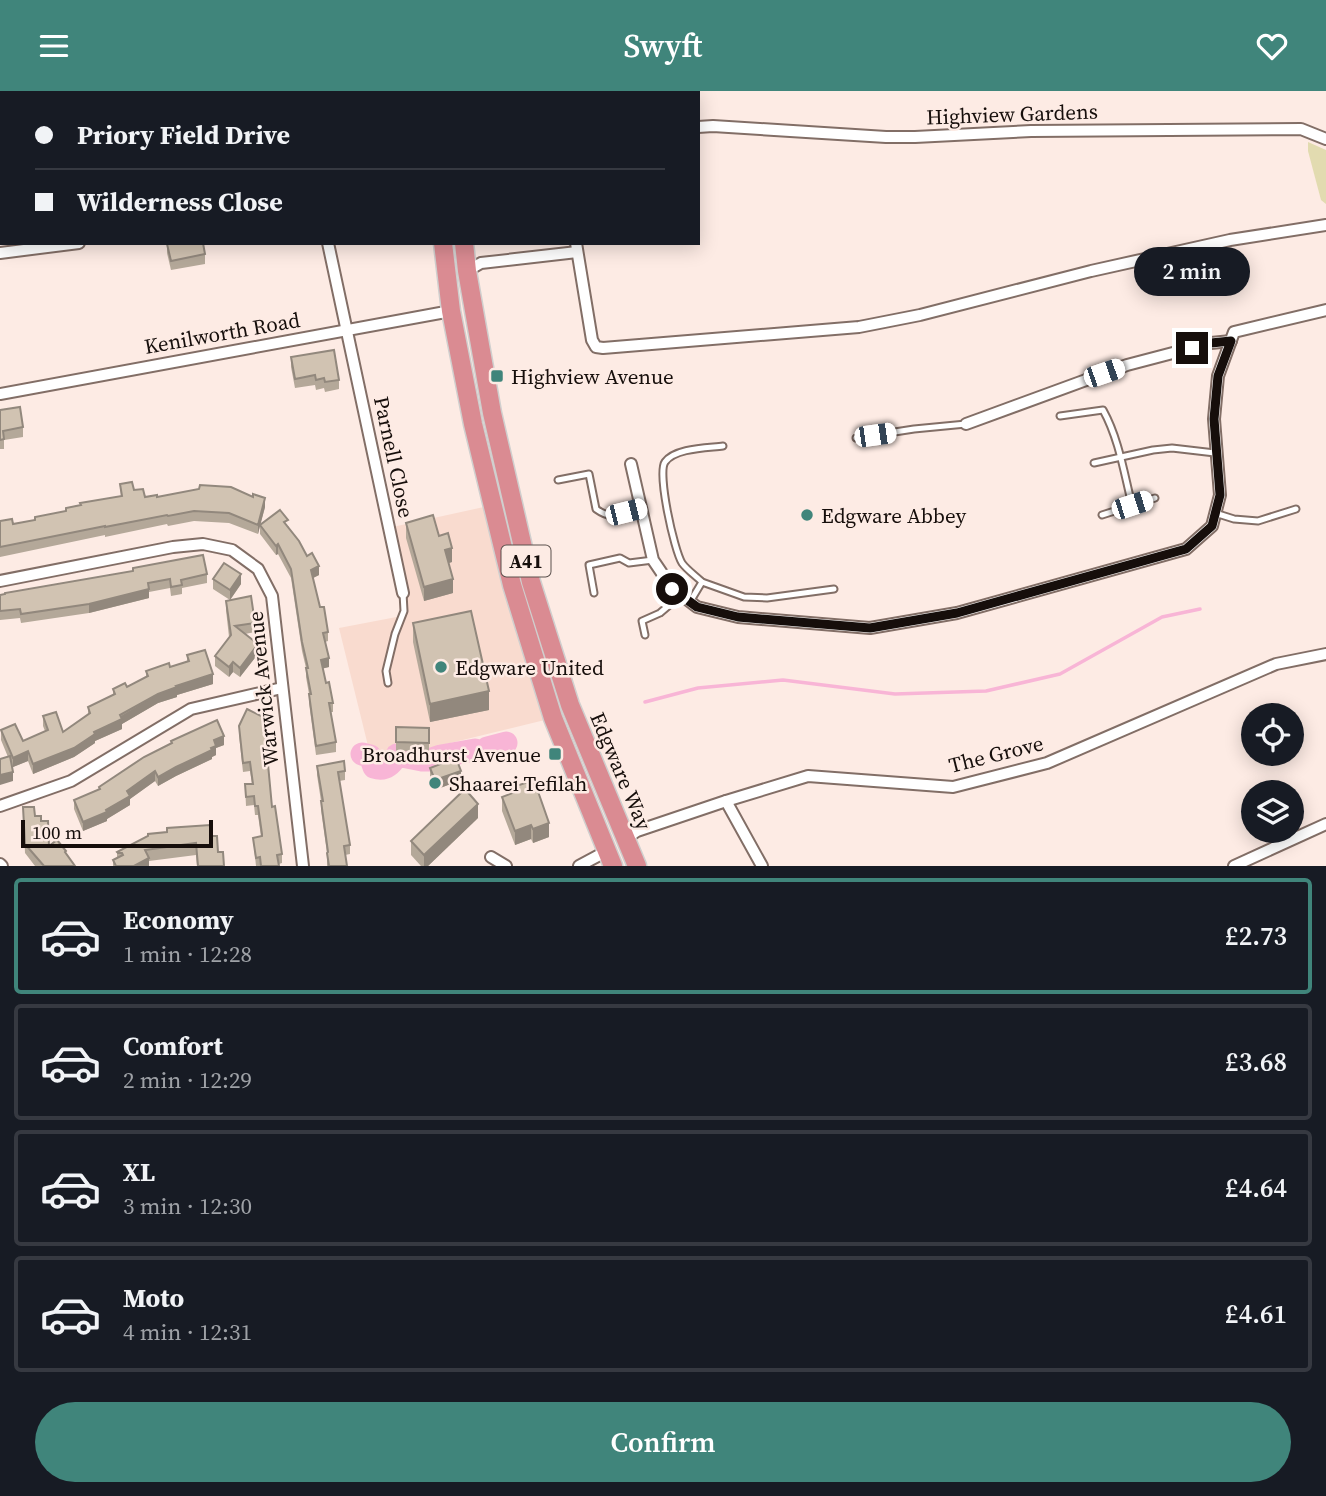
<!DOCTYPE html>
<meta charset="utf-8">
<style>
:root{--surface:#171b24;--page:#20242c;--text:#f1f3f6;--muted:#9ea1a6;--line:#363941;--accent:#40857b}
body{margin:0;font-family:"Source Serif 4",serif;background:var(--page);color:var(--text);height:100vh;display:flex;flex-direction:column;font-size:26px;white-space:nowrap}
*{box-sizing:border-box;margin:0}
p{font-size:23px;color:var(--muted)}
.icon{flex:none;width:38px;height:38px;fill:none;stroke:currentColor;stroke-width:2;stroke-linecap:round;stroke-linejoin:round}
.map{position:relative;height:775px;overflow:hidden}
.panel{display:flex;flex-direction:column;background:var(--surface);flex:1}
.panel>*{flex:none}
.top-card{position:absolute;left:0px;top:0px;width:700px;height:154px;box-shadow:0 4px 18px #0003;display:grid;align-content:center;height:154px;padding:0 35px;background:var(--surface)}
.buttons{position:absolute;left:1241px;top:612px;display:grid;gap:14px}
.buttons a{display:grid;place-items:center;width:63px;height:63px;border-radius:50%;background:var(--surface);box-shadow:0 4px 18px #0003;font-size:35px}
.scale{position:absolute;left:21px;bottom:18px;width:192px;box-sizing:border-box;padding-left:7px;border:4px solid #160e0b;border-top:0;font-size:19px;line-height:24px;white-space:nowrap;color:#160e0b;-webkit-text-stroke:5px #fdebe4;paint-order:stroke}
.end{position:absolute;width:32px;height:32px;margin:-16px;border:9px solid #160e0b;background:#fff;box-shadow:0 0 0 4px #fff}
.from{border-radius:50%}
.bubble{position:absolute;height:49px;border-radius:24px;background:var(--surface);box-shadow:0 4px 18px #0003;font-size:23px;font-weight:600;line-height:49px;text-align:center}
.car{position:absolute;width:21px;height:42px;margin:-21px -10px;border-radius:9px;box-shadow:0 0 5px 2px #0007;background:linear-gradient(#fff 24%,#345 0 40%,#fff 0 76%,#345 0 86%,#fff 0)}
.top-card b{display:flex;align-items:center;gap:24px;height:66px;font-size:26px}
.top-card b+b{border-top:2px solid var(--line)}
.top-card i{width:18px;height:18px;background:var(--text)}
ul{padding:12px 0 0;list-style:none}
li{display:flex;align-items:center;gap:21px;height:116px;margin:0 14px 10px;padding:0 21px;border:4px solid var(--line);border-radius:7px}
li div{flex:1}
li b{display:block;font-size:26px}
li em{font-style:normal;font-weight:600}
li.current{border-color:var(--accent)}
li>.icon{width:63px;height:63px;stroke-width:1.5}
.button{display:flex;gap:14px;margin-top:auto;padding:14px 35px}
.button a{flex:1;height:80px;border-radius:42px;background:var(--accent);color:#fff;font-size:28px;font-weight:600;line-height:80px;text-align:center}
header{display:flex;justify-content:space-between;align-items:center;height:91px;padding:0 35px;background:var(--accent);color:#fff;font-size:32px;font-weight:600}
.map>svg:first-child{display:block}
.built{fill:#f9dbcf}
.green{fill:#e2dbb0}
.lines{fill:none;stroke-linecap:round;stroke-linejoin:round}
.stream{stroke:#f8b5d6;stroke-width:3.5}
.river{stroke:#f8b5d6;stroke-width:23}
.service-casing{stroke:#826e66;stroke-width:9}
.minor-casing{stroke:#826e66;stroke-width:14}
.trunk-casing{stroke:#d0cfce;stroke-width:21}
.service{stroke:#fff;stroke-width:5}
.minor{stroke:#fff;stroke-width:10}
.trunk{stroke:#da8b92;stroke-width:18}
.wall{fill:#b4a899}
.shaded-wall{fill:#92887d}
.building{fill:#d1c3b2;stroke:#92887d;stroke-width:2}
.route{stroke:#160e0b;stroke-width:9}
.poi-dot{fill:#40857b;stroke:#fdebe4;stroke-width:2.5}
.labels{text-anchor:middle;dominant-baseline:central;stroke-width:5;stroke-linejoin:round;paint-order:stroke}
.shield{fill:#fdebe4;stroke:#5b504c;stroke-width:2}
.shield-label{font-size:19px;font-weight:bold;fill:#160e0b}
.street-label{font-size:21px;fill:#160e0b;stroke:#fdebe4}
.poi-label{font-size:21px;fill:#160e0b;stroke:#fdebe4;text-anchor:start}
</style>
<header><svg class="icon" aria-label="menu" viewBox="0 0 24 24"><path d="M4 6h16M4 12h16M4 18h16"/></svg>Swyft<svg class="icon" aria-label="heart" viewBox="0 0 24 24"><path d="M12 20l-8-8c-3-5 5-10 8-4 3-6 11-1 8 4z"/></svg></header>
<div class="map">
<svg width="1326" height="775" viewBox="0 0 1326 775">
<rect width="100%" height="100%" fill="#fdebe4"/>
<path class="built" d="M493,414l60,213 -181,44 -33,-134 68,-13 -19,-87z"/>
<path class="green" d="M1308,51l18,8v54l-5,-4 -13,-49z"/>
<g class="lines">
<path class="stream" d="M645,611l53,-14 85,-8 112,14 91,-3 74,-17 102,-57 38,-8"/>
<g class="river">
<path d="M487,657l19,-5"/>
<path d="M362,663l8,2 4,11c12,4 18,-3 23,-12l25,5h7l12,-4 34,-6"/>
</g>
<defs>
<g id="service">
<path d="M1060,325l43,-6c16,29 21,63 29,95"/>
<path d="M856,347l58,-9 52,-5"/>
<path d="M1094,372l59,-13 19,-2 43,5"/>
<path d="M558,389l31,-6 7,35c18,13 25,4 44,0"/>
<path d="M1215,422l19,6 24,2 38,-12"/>
<path d="M1102,424l53,-17"/>
<path d="M702,491l42,15 23,1 67,-9"/>
<path d="M594,502l-5,-28 31,-7 9,5 24,-3"/>
<path d="M690,511l12,-20c-6,-6 -15,-12 -20,-19 -8,-13 -25,-90 -17,-101 10,-14 42,-14 58,-16"/>
<path d="M645,544l-3,-14 18,-8 21,-18"/>
<path d="M388,592l-2,-12 9,-37 9,-23 -1,-18"/>
</g>
<g id="minor">
<path d="M0,6h2"/>
<path d="M698,36l15,-1 173,11h29l116,-6 270,-2 25,10"/>
<path d="M328,152l75,350"/>
<path d="M576,152l16,97 4,7 7,1 256,-21 61,-12 171,-44 139,-31 96,-15"/>
<path d="M0,162l79,-10"/>
<path d="M467,180l14,-8 96,-11"/>
<path d="M0,303l451,-83"/>
<path d="M966,333l161,-59 84,-22 20,-2"/>
<path d="M631,373l22,96 19,28 25,19 41,10 132,11 87,-15 229,-64 26,-23 8,-31 -6,-76 4,-43 16,-44 92,-22"/>
<path d="M0,490l173,-34 30,-3 29,6 26,19 14,27 31,270"/>
<path d="M726,710l36,65"/>
<path d="M0,715l71,-25 120,-72 91,-21"/>
<path d="M625,748l12,-8 89,-30 82,-25 145,11 94,-24 229,-99 50,-10"/>
<path d="M491,766l15,9"/>
<path d="M0,773l2,2"/>
<path d="M579,775l28,-15"/>
<path d="M1234,775l92,-42"/>
</g>
<g id="trunk">
<path d="M431,0v2"/>
<path d="M448,0v2"/>
<path d="M443,152l8,68 22,113 39,161 41,133 60,148"/>
<path d="M464,152l3,28 25,142 39,169 39,123 67,161"/>
</g>
</defs>
<use href="#service" class="service-casing"/>
<use href="#minor" class="minor-casing"/>
<use href="#trunk" class="trunk-casing"/>
<use href="#service" class="service"/>
<use href="#minor" class="minor"/>
<use href="#trunk" class="trunk"/>
</g>
<g class="wall">
<path d="M167,153l38,10v10l-34,6 -4,-17z"/>
<path d="M291,266l48,23v9l-14,3 -1,-4 -8,2 -1,-5 -20,3 -4,-21z"/>
<path d="M0,319l23,17v10l-19,3v9h-4z"/>
<path d="M120,393l14,6 11,7h12l108,10 -5,18 28,1 31,49 -6,3 7,29 8,25v9l-3,1 4,25 -6,1 3,15 7,20v9h-2l5,30v10l-20,3 -7,-52v-9l-3,-17v-9l-4,-17 -11,-73 -13,-24 -2,1 -16,-21v-9l-2,9 -29,-11 -35,-2 -26,5 -1,-2 -62,13v-2l-105,22v-36l13,3 22,-4 86,-23z"/>
<path d="M406,432l46,39 -3,1 4,30 -29,8 -18,-63z"/>
<path d="M207,483v9l-25,5v6l-11,2 -1,-8 -21,4v6l-60,15 -68,10 -1,-5 -20,2v-25z"/>
<path d="M213,488l28,5 -11,16 25,23v9l-10,2 13,20 -18,23 -7,-5 -4,5 -14,-11v-10l14,-19 -3,-27v-9l4,-1 -17,-11z"/>
<path d="M413,532l76,87 -59,12 -17,-80z"/>
<path d="M187,564l26,29 -36,11v2l-19,6 -36,21v5l-27,12v2l-21,14 -41,17 -5,-13 -15,6v14l-5,-24 -7,-17v-10l22,11 22,-10 -2,-5v-10l20,16 25,-17v-8l25,-12v-6l14,-2 19,-10v-6l24,-4 17,-5z"/>
<path d="M265,631l3,10 -2,7 6,68 10,47v9l-3,1v2h-23l-3,-28 8,-1 -3,-22h-3l-1,-10 -8,1 -1,-22h7l-2,-13 -7,1 -4,-37v-9z"/>
<path d="M429,637v24l-33,-1v-9z"/>
<path d="M171,650l53,4 -8,3v7l-4,2v2l-36,17 -18,10 -3,-5 -25,18v6l-23,14v2l-24,10 -9,-22v-9l25,-10v-3l72,-44z"/>
<path d="M317,675l28,5v9l-6,1 11,64v9l-5,1 2,11h-20v-13l-6,-43v-9l-4,-26z"/>
<path d="M430,677l31,12 -26,10 -5,-13z"/>
<path d="M516,695l33,51 -16,6 -2,-4 -16,6 -13,-34v-14l14,-5z"/>
<path d="M23,716l18,14 8,25 17,9 9,11h-40l-10,-13z"/>
<path d="M478,727l-50,48h-7l-10,-11v-14z"/>
<path d="M211,745l13,30h-27l-1,-11 -47,6v5h-36v-6l4,-2v-6z"/>
</g>
<g class="shaded-wall">
<path d="M265,407v9l-7,27v-9z"/>
<path d="M278,453v10l-2,1v-9z"/>
<path d="M452,457v14l-7,2v-14z"/>
<path d="M319,475v9l-8,4v-9z"/>
<path d="M241,483v10l-11,16v-10z"/>
<path d="M453,488v14l-29,8v-14z"/>
<path d="M149,498v9l-60,15v-9z"/>
<path d="M258,553v10l-18,23v-9z"/>
<path d="M329,567v9l-8,2v-9z"/>
<path d="M233,571v10l-4,5v-10z"/>
<path d="M213,583v10l-36,11v2l-19,6 -36,21v5l-27,12v2l-21,14 -41,17v-10l61,-32 64,-38 18,-8z"/>
<path d="M489,600v19l-59,12v-18z"/>
<path d="M268,632v9l-3,9v-9z"/>
<path d="M224,645v9l-8,3v7l-4,2v2l-36,17 -18,10v-9l53,-29 3,-8z"/>
<path d="M28,660v10l-15,6v-9z"/>
<path d="M155,680v10l-25,18v6l-23,14v2l-24,10v-9l23,-12 21,-19z"/>
<path d="M461,680v9l-26,10v-10z"/>
<path d="M13,681v9l-13,4v-10z"/>
<path d="M478,713v14l-50,48h-4v-11z"/>
<path d="M549,732v14l-16,6v-14z"/>
<path d="M531,734v14l-16,6v-14z"/>
<path d="M149,767v8h-15z"/>
</g>
<g class="building">
<path d="M171,152h32l2,11 -34,7 -4,-17z"/>
<path d="M334,259l5,30 -14,2 -1,-4 -8,2 -1,-5 -20,4 -4,-22z"/>
<path d="M20,316l3,20 -20,4 1,8 -4,1v-30z"/>
<path d="M132,391l2,8 9,-1 2,8 12,-2v2l42,-8 1,-4 31,2 22,10v-3l12,4 -7,27 -29,-12 -35,-2 -26,5 -1,-1 -62,12v-1l-105,21v-26l12,-2 1,5 22,-4v-3l31,-6v-3l15,-3 -1,-2 42,-7 -2,-12z"/>
<path d="M280,419l8,10 -4,2 15,19 8,15 5,-3 7,13 -8,4 9,37h4l4,25 -5,1 6,25 -8,2 5,23 3,-1 4,21h-4l7,39 -20,4 -7,-52h2l-5,-26h2l-6,-26 -11,-73 -13,-25 -2,2 -16,-21z"/>
<path d="M433,424l6,21 9,-3 4,15 -7,2 8,29 -29,8 -18,-64z"/>
<path d="M203,464l4,19 -26,6 1,5 -11,2 -1,-8 -22,4 1,6 -60,15 -68,10 -1,-5 -20,2v-16l5,-1v-1l128,-22v-3z"/>
<path d="M224,472l17,11 -11,16 -17,-11z"/>
<path d="M251,505l4,27 -20,3 23,18 -18,24 -7,-6 -4,5 -14,-11 16,-21 -5,-34z"/>
<path d="M471,520l18,80 -59,13 -17,-81z"/>
<path d="M205,559l8,24 -37,12 1,1 -19,7 -38,21 2,4 -28,13 1,2 -21,14 -41,16 -5,-13 -15,7 -12,-28 14,-6 8,17 25,-11 -5,-14 13,-4 7,20 27,-19 -2,-6 27,-13 -2,-5 12,-6 2,4 21,-11 -2,-5 23,-8 1,4 19,-6 -2,-6z"/>
<path d="M247,618l18,9 -2,3 5,2 -3,9 7,75 3,-1 7,48 -5,1 2,11h-18l-1,-9 -4,1 -3,-20 9,-2v-2l-4,-28h-3l-1,-10 -8,1 -1,-13h8l-3,-22 -7,1 -4,-37z"/>
<path d="M217,629l7,16 -10,4 2,6 -5,2 1,2 -36,17 -18,10 -3,-6 -28,20 3,5 -24,14 1,2 -24,10 -9,-22 26,-11 -1,-2 45,-30 28,-14 -1,-2z"/>
<path d="M396,636l33,1v15l-33,-1z"/>
<path d="M10,665l3,16 -13,3v-16z"/>
<path d="M456,667l5,13 -26,9 -5,-12z"/>
<path d="M344,670l1,10 -7,1 12,73 -6,1 3,20h-18l-2,-13 1,-1 -7,-51h2l-6,-35z"/>
<path d="M534,689l15,43 -16,6 -2,-4 -16,6 -13,-34 16,-6 -2,-5z"/>
<path d="M465,698l13,15 -54,51 -13,-14z"/>
<path d="M23,716h11l1,9h6v5h7l1,25 8,-6 9,11 -1,1 10,14h-31l-19,-22z"/>
<path d="M210,734l1,11h6l1,16h5l1,14h-26l-2,-23 -51,7 4,8 -15,8h-18l-3,-6 10,-5 -1,-2h-4l-1,-1 31,-16v-2l19,-2v-4z"/>
</g>
<g class="lines">
<path class="route" d="M672,498l25,18 41,10 132,11 87,-15 229,-64 26,-23 8,-31 -6,-76 4,-43 13,-35 -20,2 -19,5"/>
</g>
<g class="poi-dot">
<rect x="490" y="278" width="14" height="14" rx="3.5"/>
<circle cx="807" cy="424" r="7"/>
<circle cx="441" cy="576" r="7"/>
<rect x="548" y="656" width="14" height="14" rx="3.5"/>
<circle cx="435" cy="692" r="7"/>
</g>
<g class="labels">
<rect class="shield" x="501.5" y="454.5" width="49" height="31" rx="5"/>
<g class="shield-label">
<text x="526" y="470">A41</text>
</g>
<g class="street-label">
<text transform="translate(1012 23) rotate(-2)">Highview Gardens</text>
<text transform="translate(222 242) rotate(-10)">Kenilworth Road</text>
<text transform="translate(394 366) rotate(78)">Parnell Close</text>
<text transform="translate(263 598) rotate(-96)">Warwick Avenue</text>
<text transform="translate(996 663) rotate(-14)">The Grove</text>
<text transform="translate(621 680) rotate(67)">Edgware Way</text>
</g>
<g class="poi-label">
<text x="511" y="285">Highview Avenue</text>
<text x="821" y="424">Edgware Abbey</text>
<text x="455" y="576">Edgware United</text>
<text x="541" y="663" text-anchor="end">Broadhurst Avenue</text>
<text x="449" y="692">Shaarei Tefilah</text>
</g>
</g>
</svg>
<div class="buttons">
<a><svg class="icon" aria-label="locate" viewBox="0 0 24 24"><circle cx="12" cy="12" r="6"/><path d="M12 2v4M12 18v4M2 12h4M18 12h4"/></svg></a>
<a><svg class="icon" aria-label="layers" viewBox="0 0 24 24"><path d="M12 4l9 5-9 5-9-5zM3 14l9 5 9-5"/></svg></a>
</div>
<div class="scale">100 m</div>
<i class="end from" style="left:672px;top:498px"></i>
<i class="end" style="left:1192px;top:257px"></i>
<div class="bubble" style="left:1134px;top:156px;width:116px">2 min</div>
<i class="car" style="left:1104px;top:282px;rotate:71deg"></i>
<i class="car" style="left:875px;top:344px;rotate:82deg"></i>
<i class="car" style="left:1132px;top:414px;rotate:72deg"></i>
<i class="car" style="left:626px;top:421px;rotate:76deg"></i>
<div class="top-card">
<b><i class="from"></i>Priory Field Drive</b>
<b><i></i>Wilderness Close</b>
</div>
</div>
<section class="panel">
<ul>
<li class="current"><svg class="icon" aria-label="car" viewBox="0 0 24 24"><path d="M5 17H2v-5l4-1 3-4h7l3 4 3 1v5h-3M9 17h6M6 11h13"/><circle cx="7" cy="17" r="2"/><circle cx="17" cy="17" r="2"/></svg><div><b>Economy</b><p>1 min · 12:28</p></div><em>£2.73</em></li>
<li><svg class="icon" aria-label="car" viewBox="0 0 24 24"><path d="M5 17H2v-5l4-1 3-4h7l3 4 3 1v5h-3M9 17h6M6 11h13"/><circle cx="7" cy="17" r="2"/><circle cx="17" cy="17" r="2"/></svg><div><b>Comfort</b><p>2 min · 12:29</p></div><em>£3.68</em></li>
<li><svg class="icon" aria-label="car" viewBox="0 0 24 24"><path d="M5 17H2v-5l4-1 3-4h7l3 4 3 1v5h-3M9 17h6M6 11h13"/><circle cx="7" cy="17" r="2"/><circle cx="17" cy="17" r="2"/></svg><div><b>XL</b><p>3 min · 12:30</p></div><em>£4.64</em></li>
<li><svg class="icon" aria-label="car" viewBox="0 0 24 24"><path d="M5 17H2v-5l4-1 3-4h7l3 4 3 1v5h-3M9 17h6M6 11h13"/><circle cx="7" cy="17" r="2"/><circle cx="17" cy="17" r="2"/></svg><div><b>Moto</b><p>4 min · 12:31</p></div><em>£4.61</em></li>
</ul>
<div class="button"><a>Confirm</a></div>
</section>
